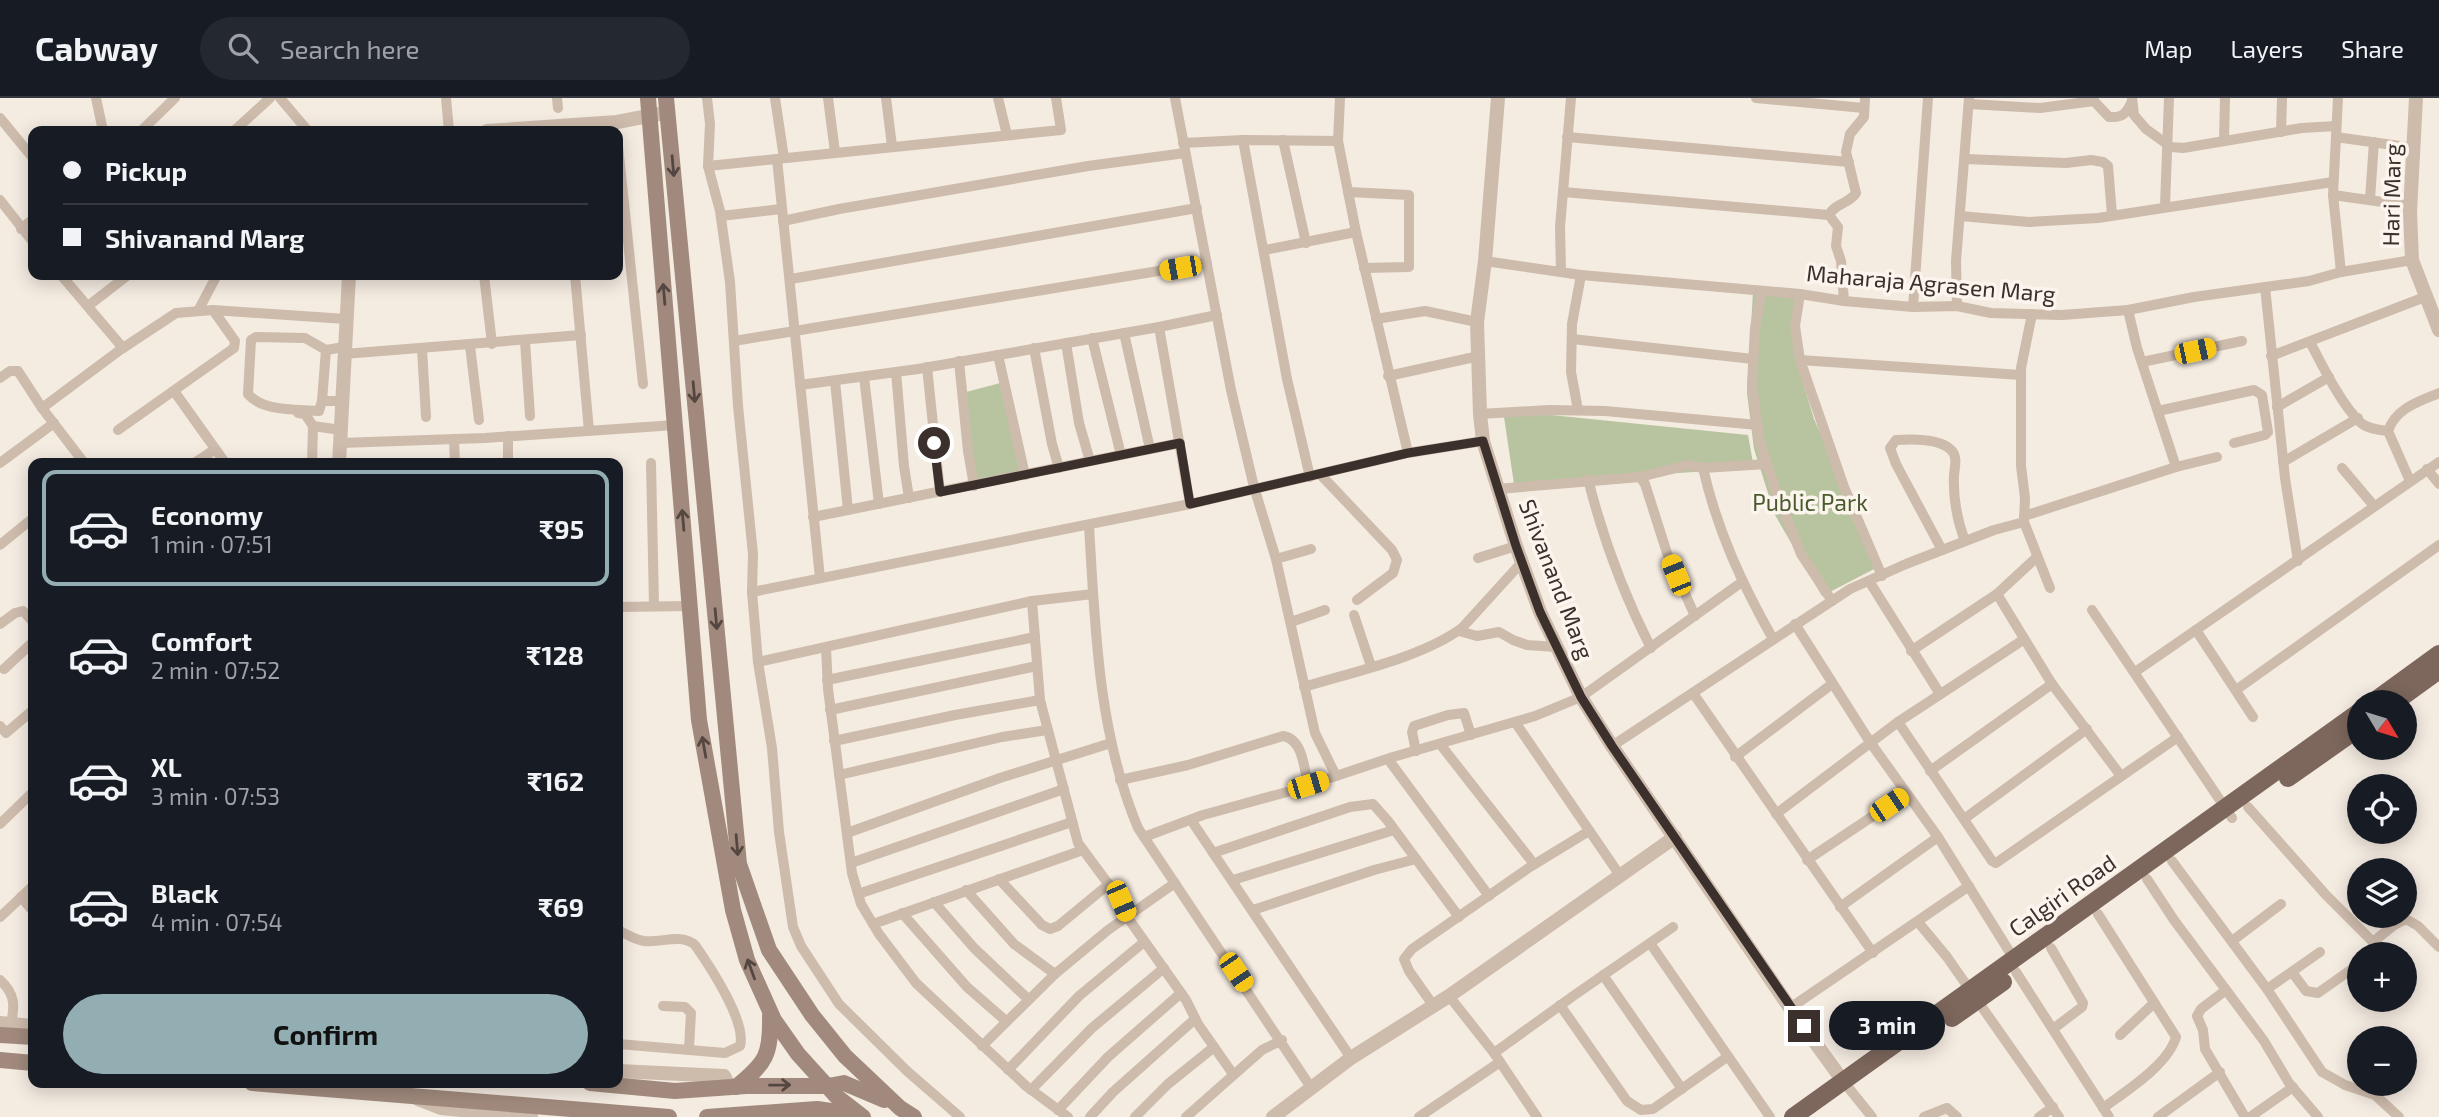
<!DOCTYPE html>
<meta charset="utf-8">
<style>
:root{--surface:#171b24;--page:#242831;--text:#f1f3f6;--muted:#9ea1a6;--line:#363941;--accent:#92aeb2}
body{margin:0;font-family:"Exo 2",sans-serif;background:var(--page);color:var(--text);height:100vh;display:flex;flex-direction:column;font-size:26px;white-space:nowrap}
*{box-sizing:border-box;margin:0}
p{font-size:23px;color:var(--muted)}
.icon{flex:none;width:38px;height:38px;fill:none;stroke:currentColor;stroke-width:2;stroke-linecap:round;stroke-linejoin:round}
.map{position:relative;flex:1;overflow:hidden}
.panel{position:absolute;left:28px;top:360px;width:595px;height:630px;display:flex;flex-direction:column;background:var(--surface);border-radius:14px;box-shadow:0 4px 18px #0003}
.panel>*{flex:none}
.hud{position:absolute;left:28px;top:28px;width:595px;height:154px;border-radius:14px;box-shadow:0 4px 18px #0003;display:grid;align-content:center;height:154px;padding:0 35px;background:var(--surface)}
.needle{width:46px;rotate:128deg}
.fabs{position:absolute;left:2347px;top:592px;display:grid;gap:14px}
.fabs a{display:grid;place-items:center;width:70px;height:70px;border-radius:50%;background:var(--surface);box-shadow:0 4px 18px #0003;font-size:35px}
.end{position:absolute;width:32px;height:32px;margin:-16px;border:9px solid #3b302b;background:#fff;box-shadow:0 0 0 4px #fff}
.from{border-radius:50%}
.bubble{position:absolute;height:49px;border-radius:24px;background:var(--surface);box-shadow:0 4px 18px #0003;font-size:23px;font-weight:700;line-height:49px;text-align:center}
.car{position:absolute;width:21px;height:42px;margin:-21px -10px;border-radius:9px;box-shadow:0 0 5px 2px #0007;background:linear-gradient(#f5c518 24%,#345 0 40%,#f5c518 0 76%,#345 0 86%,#f5c518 0)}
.hud b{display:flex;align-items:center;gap:24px;height:66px;font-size:26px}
.hud b+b{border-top:2px solid var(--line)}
.hud i{width:18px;height:18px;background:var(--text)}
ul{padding:12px 0 0;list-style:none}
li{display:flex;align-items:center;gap:21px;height:116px;margin:0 14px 10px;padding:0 21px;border:4px solid transparent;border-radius:14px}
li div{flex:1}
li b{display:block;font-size:26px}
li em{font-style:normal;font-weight:700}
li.on{border-color:var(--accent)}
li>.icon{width:63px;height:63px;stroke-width:1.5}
.button{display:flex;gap:14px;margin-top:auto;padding:14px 35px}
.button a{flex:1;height:80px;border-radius:42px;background:var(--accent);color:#111;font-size:28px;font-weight:700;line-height:80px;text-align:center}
header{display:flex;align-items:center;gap:42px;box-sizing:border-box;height:98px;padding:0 35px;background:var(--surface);border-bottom:2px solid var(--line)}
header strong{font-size:33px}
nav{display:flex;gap:38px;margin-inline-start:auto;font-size:24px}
.search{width:490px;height:63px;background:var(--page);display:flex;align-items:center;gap:18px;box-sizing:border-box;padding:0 24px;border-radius:38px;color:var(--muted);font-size:26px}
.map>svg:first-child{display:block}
.green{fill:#b8c4a0}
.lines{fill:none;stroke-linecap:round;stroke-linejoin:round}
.minor{stroke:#cdbbac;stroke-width:10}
.tertiary{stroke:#cdbbac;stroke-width:14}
.secondary{stroke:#a18a7d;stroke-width:16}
.primary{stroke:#7d675c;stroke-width:18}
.oneway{stroke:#544640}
.route{stroke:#3b302b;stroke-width:9}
.labels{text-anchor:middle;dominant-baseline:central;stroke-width:7;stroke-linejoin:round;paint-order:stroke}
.street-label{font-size:23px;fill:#3b302b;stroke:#fbf5ee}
.park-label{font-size:23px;fill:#4a5a2e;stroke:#fbf5ee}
</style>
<header>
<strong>Cabway</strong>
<div class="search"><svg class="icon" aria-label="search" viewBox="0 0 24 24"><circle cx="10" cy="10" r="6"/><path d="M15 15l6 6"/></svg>Search here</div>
<nav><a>Map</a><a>Layers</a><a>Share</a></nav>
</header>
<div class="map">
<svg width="2439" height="1019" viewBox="0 0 2439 1019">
<rect width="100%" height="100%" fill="#f4ebe1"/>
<g class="green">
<path d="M1753,194l46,6 -2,65 17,56 66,147 -58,30 -47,-81 -21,-66 -7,-56z"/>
<path d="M1004,284l19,92 -48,10 -9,-92z"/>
<path d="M1503,312l245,25 6,33 -240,16z"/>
</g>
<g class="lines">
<g class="minor">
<path d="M96,0l7,33"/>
<path d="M280,0l28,33"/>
<path d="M446,0l3,33"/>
<path d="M557,0l1,10"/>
<path d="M707,0l3,26 -2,42 12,45 10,71 8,124 15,148 -1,38 6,70 14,86 7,84 14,95 8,19 38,58 68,67 53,46"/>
<path d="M775,0l9,60"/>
<path d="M828,0l7,54"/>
<path d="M886,0l6,48"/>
<path d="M998,0l9,37"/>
<path d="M1175,0l56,292 23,97 22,72 39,174 21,43"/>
<path d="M1340,0l-2,43 18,91 52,221"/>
<path d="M1756,0l108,10"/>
<path d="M2132,0l2,17 12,14 25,18 12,1 119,-20 34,-2"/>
<path d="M2338,0l-5,97 8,77"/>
<path d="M1969,6l71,4 54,-7 15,16c14,1 18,-4 23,-16"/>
<path d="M0,20l33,40"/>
<path d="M141,33l34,-33"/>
<path d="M234,33l36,-33"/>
<path d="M2281,34l1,-34"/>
<path d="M1567,39l282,25"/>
<path d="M2336,39l78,11"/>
<path d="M1243,42l44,239 23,98"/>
<path d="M1283,42l23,103"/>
<path d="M2224,43l1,-43"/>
<path d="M1183,45l60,-3 95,1"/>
<path d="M618,48l25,238"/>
<path d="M777,61l43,419"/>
<path d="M1965,61l101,4 25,-3 12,2 5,4 4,49"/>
<path d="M708,68l353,-36 -5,-32"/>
<path d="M1348,94l61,3v72l-45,1"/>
<path d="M1563,94l266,23"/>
<path d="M2333,97l78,11"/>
<path d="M2370,101l4,-57"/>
<path d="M0,102l33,42"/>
<path d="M2165,108l4,-108"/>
<path d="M721,118l60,-7"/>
<path d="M1960,118l69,6 69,-4 235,-36"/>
<path d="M783,123l56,-12 249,-43 97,-13"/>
<path d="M21,131l12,-10"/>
<path d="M1265,152l91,-18"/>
<path d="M1485,163l96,14 219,19 44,7 69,6 44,-1 34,7 71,2 66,-5 66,-13 115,-16 32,-9 71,-12"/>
<path d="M1561,174l-1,-45 11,-129"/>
<path d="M61,177l62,73"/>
<path d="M484,177l8,69"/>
<path d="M575,177l14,156"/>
<path d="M791,181l406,-71"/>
<path d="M2265,189l20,191 13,83"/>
<path d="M1762,193l-7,37 -3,57 7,54 18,55 24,60 31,47"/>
<path d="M1800,196l-5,32 5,34 44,127 38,89"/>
<path d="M1844,203l-3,-40 -5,-15 2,-19 -9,-12c6,-12 20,-11 27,-22l-10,-41 4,-18 14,-17 1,-19"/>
<path d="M88,208l40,-31"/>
<path d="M1957,208l-1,-45 13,-163"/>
<path d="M1913,209l15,-209"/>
<path d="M2128,212l9,38 39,119"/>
<path d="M198,213l19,-36"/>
<path d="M2032,216l-11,54v98l4,32 -1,24 26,66"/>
<path d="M1376,221l49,-8 52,11"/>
<path d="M1159,229l31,177"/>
<path d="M1124,235l26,116"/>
<path d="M1092,240l29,117"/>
<path d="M1572,241l181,20"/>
<path d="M525,243l5,75"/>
<path d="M734,243l473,-78"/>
<path d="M2310,244c12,23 32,64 51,81 7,6 18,7 27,8"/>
<path d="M1066,245l13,80 11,38"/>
<path d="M470,248l9,74"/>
<path d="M1034,250l18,96 7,24"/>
<path d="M422,251l4,68"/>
<path d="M326,252l-4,51h20"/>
<path d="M344,256l237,-19"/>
<path d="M998,257l27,120"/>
<path d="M2271,258l154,-59"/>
<path d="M1800,262l221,15"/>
<path d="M959,263l9,90 6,35"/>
<path d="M2142,264l100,-21"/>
<path d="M927,269l13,125"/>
<path d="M896,274l8,94 5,32"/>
<path d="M1388,278l91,-20"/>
<path d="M864,279l15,127"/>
<path d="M0,280l10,-7h8l24,37 43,56"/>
<path d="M835,283l13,129"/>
<path d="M800,287l118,-16 241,-42 58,-12"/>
<path d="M174,293l52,73"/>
<path d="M322,303l-3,10c-23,-2 -56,1 -71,-17l3,-54 5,-3 49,1 21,12 18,-3"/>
<path d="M2277,309l52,-30"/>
<path d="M42,310l78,-58 56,-37 37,-3 133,9"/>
<path d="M1578,312l-7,-38 1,-48 9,-49"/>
<path d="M2158,313l96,-21 8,5 6,37 -3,3 -31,8"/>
<path d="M298,315l7,1 8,12"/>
<path d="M1480,316l69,-4 56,1 153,14"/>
<path d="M118,332l116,-82 1,-7 -22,-31"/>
<path d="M454,341l1,25"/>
<path d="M340,345l145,-5 190,-13"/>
<path d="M2283,364l75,-44"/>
<path d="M0,365l54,-40"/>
<path d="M651,365l3,142"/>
<path d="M193,366l21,-14"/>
<path d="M312,366l1,-38 28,4"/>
<path d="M508,366v-28"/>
<path d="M1703,370c14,62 39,116 70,171"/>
<path d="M2342,370l32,38"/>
<path d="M2427,371l12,15"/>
<path d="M1320,376l72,76 5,10 -4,13 -36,27"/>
<path d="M1640,379l48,-12 15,3 64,-4"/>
<path d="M1588,381c15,60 35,114 63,169"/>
<path d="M2410,383l-22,-50c8,-23 30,-29 51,-38"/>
<path d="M1498,391l142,-12 5,7 22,69 28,63"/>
<path d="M2024,418l152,-49 41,-10"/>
<path d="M813,419l367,-74"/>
<path d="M1089,427c6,102 9,208 49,303l174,261"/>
<path d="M0,447l33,-27"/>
<path d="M1942,452l-46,-86 -6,-16 6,-8c15,-1 42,-2 54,9 8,6 5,17 4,26 -1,23 3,45 11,66"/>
<path d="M1478,460l38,-12"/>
<path d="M1276,461l35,-10"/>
<path d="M1869,483l71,113"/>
<path d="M752,494l438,-88 218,-51 75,-12"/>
<path d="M1997,496l55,90 69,92"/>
<path d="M1032,503l8,99 38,143 43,58 7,17 58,82 12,24 35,50"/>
<path d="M618,509l72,-1"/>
<path d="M2092,512l140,208"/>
<path d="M1354,517l17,51"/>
<path d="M1291,524l34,-12"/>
<path d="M0,526l15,-11 8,-2 10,11"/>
<path d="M1795,526l75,118 68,95 76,122"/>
<path d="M2196,532l57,87"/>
<path d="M1459,533l18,5 22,-4 14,8 14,5 29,2"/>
<path d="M826,550l2,41 24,184 9,31 18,30 37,49 110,103 42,31"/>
<path d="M1911,553l86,-57 40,-37"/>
<path d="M758,564l274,-61 61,-7"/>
<path d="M4,571l29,-27"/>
<path d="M2135,574l304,-210"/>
<path d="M827,582l208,-43"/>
<path d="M1304,589c48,-15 117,-29 158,-59l60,-66"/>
<path d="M2236,592l203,-145"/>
<path d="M1693,595l180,260"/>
<path d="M830,612l207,-44"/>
<path d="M1515,624l106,155"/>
<path d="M1898,624l94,139 4,2 182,-126"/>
<path d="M0,628l6,7 27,-23"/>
<path d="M834,643l121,-26 85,-15"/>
<path d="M1440,646l94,120"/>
<path d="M1612,648l238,-157 56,-25 88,-34 30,-8"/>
<path d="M1416,653l-4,-19 2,-6 34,-11 16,-2 7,22"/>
<path d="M1735,659l97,-73"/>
<path d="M1388,661l101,137"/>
<path d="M1930,673l122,-87"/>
<path d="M839,677l163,-38 45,-7"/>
<path d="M1120,682l68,-15 95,-29c20,3 21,32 25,49"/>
<path d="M2248,709l78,88 47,47 21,-17 12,-6 12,7 21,21"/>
<path d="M1776,716l122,-92 125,-82"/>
<path d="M1964,721l123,-90"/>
<path d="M1191,722l160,238"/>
<path d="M0,726l33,-32"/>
<path d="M847,735l153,-55 111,-35"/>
<path d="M1144,739l59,-22 91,-25 99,-33 142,-41 46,-19 161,-115"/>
<path d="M1213,755l137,-46 23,-3 15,17 71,96"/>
<path d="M1807,762l99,-66"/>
<path d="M2172,763l95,128 55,83 23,13 30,10 24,22"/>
<path d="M851,765l213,-74"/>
<path d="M999,781l43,46 8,4 8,-3 51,-42"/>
<path d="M2147,781l27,41 90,121 25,42 29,34"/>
<path d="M1233,782l161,-50"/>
<path d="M966,792l48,54 41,30"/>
<path d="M858,796l214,-72"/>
<path d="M21,799l12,14"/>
<path d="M934,804l40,46 54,51"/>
<path d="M1840,809l98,-70"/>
<path d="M1253,812l121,-40 42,-11"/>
<path d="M902,815l65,74 39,34"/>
<path d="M2098,816l78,123c-8,28 -50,54 -73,71"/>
<path d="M0,819l33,-31"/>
<path d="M1918,824l29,35 23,33"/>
<path d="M873,826l210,-74"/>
<path d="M618,832c8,4 17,10 26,11 18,2 37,-8 51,4 14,20 52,77 45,101l-15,7 -107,-9"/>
<path d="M2232,843l49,-37"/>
<path d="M2373,844l11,12"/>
<path d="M1650,845l120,174"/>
<path d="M2051,850l32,55 -1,4 -29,22"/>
<path d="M2016,874l93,145"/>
<path d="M2292,874l14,19 12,2 41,-29"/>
<path d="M1603,877l79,114"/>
<path d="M0,882c15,14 15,25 11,44"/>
<path d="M2267,891l53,-37"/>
<path d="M2226,892l-25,19 -4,7 6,14 2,19 40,68"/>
<path d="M1449,898l45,57 43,64"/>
<path d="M1977,902l82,117"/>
<path d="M1433,907l-24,-34 -5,-12 8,-10 118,-82 59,-36"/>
<path d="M1560,907l67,96 14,9 12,-1 74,-52"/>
<path d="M663,908l22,1 6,6 -2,35"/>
<path d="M1790,910l179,-122"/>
<path d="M2120,937l34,-32"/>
<path d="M982,948l73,-72 53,-44 67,-47"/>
<path d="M1494,955l82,-59 97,-67"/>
<path d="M1008,972l71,-74 65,-54"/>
<path d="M1843,983l29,36"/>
<path d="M1031,992l61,-62 72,-60"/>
<path d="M1058,1012l50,-53 73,-64"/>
<path d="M1090,1019l23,-25 82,-73"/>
<path d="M1135,1019l33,-33 46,-37"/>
<path d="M1186,1019l76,-67 20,-10"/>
<path d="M1419,1019l81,-55"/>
<path d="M1924,1019l23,-9 10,9"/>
<path d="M2039,1019l14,-10"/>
<path d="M2158,1019l62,-45"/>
<path d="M2250,1019l43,-30"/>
</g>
<g class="tertiary">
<path d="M1498,0l-13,163 -8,61 3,92 3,27 33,105 24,66 41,85 31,49 178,262 53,73"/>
<path d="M2416,0l-6,114 2,48 27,70"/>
<path d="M487,33l130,-9 42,-8"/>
<path d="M339,366l10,-189"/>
<path d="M0,925l33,3"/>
<path d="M618,973l106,5 6,12"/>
<path d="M418,1001l23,9 90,9"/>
<path d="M1273,1019l78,-59 98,-62 226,-159"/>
</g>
<g class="secondary">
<path d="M648,0l51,622 34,190 14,50 27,60 24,34 38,42 27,21"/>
<path d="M666,0l73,766 30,86 43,65 33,41 55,52 14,9"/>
<path d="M0,937l33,2"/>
<path d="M0,962l33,3"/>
<path d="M252,985l417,34"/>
<path d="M590,985l85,8 71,-5h82l16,-3 40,17"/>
<path d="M736,989c30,-24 35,-32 34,-71"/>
<path d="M707,1019l110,-8 42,6"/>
</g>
<g class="primary">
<path d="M2373,604l66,-48"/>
<path d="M2395,604l44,-32"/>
<path d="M2288,680l71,-50"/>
<path d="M1952,920l51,-36"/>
<path d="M1793,1019l566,-405"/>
</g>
</g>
<defs><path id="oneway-shaft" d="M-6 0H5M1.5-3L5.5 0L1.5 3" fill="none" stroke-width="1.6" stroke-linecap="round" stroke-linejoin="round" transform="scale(1.75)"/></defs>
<g class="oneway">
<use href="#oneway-shaft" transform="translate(673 68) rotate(85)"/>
<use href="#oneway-shaft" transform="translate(664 196) rotate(-95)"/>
<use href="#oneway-shaft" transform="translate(694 294) rotate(85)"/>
<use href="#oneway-shaft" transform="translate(683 422) rotate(-95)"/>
<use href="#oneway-shaft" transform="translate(716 521) rotate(85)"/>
<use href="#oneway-shaft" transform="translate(704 649) rotate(-100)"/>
<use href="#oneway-shaft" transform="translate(737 747) rotate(85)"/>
<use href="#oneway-shaft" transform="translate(751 871) rotate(-110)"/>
<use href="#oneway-shaft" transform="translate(780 987) rotate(-1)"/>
</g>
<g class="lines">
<path class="route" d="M934,345l6,49 240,-49 10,61 218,-51 75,-12 33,105 24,66 41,85 31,49 192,280"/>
</g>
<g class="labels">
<g class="street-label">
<text transform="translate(2391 97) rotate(-89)">Hari Marg</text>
<text transform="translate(1931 185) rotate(5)">Maharaja Agrasen Marg</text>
<text transform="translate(1557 481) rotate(69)">Shivanand Marg</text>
<text transform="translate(2062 797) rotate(-35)">Calgiri Road</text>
</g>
<g class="park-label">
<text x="1810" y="404">Public Park</text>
</g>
</g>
</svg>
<div class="fabs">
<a><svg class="needle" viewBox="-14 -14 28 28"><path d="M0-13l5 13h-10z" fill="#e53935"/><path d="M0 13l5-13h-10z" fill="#9ea1a6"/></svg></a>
<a><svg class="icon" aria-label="locate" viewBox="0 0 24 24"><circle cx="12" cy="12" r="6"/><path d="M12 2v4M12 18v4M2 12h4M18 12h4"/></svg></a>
<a><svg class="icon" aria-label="layers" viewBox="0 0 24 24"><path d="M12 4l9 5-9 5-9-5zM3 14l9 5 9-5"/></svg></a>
<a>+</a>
<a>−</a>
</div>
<i class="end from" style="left:934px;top:345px"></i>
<i class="end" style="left:1804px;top:928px"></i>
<div class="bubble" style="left:1829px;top:903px;width:116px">3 min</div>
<i class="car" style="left:1180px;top:170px;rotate:260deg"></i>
<i class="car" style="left:2195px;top:253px;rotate:78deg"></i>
<i class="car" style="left:1676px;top:477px;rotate:338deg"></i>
<i class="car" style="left:1308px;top:687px;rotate:73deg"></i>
<i class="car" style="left:1889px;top:707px;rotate:56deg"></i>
<i class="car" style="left:1121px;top:803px;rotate:157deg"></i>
<i class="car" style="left:1236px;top:874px;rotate:146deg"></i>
<div class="hud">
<b><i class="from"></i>Pickup</b>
<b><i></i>Shivanand Marg</b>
</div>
<section class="panel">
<ul>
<li class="on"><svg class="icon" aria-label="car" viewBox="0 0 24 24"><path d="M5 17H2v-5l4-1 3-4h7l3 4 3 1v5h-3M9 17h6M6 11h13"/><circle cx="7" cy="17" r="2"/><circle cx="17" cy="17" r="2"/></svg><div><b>Economy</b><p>1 min · 07:51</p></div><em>₹95</em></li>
<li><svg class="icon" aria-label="car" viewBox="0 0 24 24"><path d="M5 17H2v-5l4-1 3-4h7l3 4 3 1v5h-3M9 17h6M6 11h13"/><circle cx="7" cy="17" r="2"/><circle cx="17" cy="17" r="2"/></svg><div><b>Comfort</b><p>2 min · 07:52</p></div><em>₹128</em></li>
<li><svg class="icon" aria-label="car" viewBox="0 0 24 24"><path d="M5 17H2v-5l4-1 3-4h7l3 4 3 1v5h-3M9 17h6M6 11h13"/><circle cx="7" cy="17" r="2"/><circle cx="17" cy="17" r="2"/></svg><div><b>XL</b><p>3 min · 07:53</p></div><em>₹162</em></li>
<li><svg class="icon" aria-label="car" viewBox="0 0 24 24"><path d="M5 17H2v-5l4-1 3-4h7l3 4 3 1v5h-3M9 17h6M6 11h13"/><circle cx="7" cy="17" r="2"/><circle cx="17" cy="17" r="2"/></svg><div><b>Black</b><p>4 min · 07:54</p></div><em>₹69</em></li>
</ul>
<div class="button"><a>Confirm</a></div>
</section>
</div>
